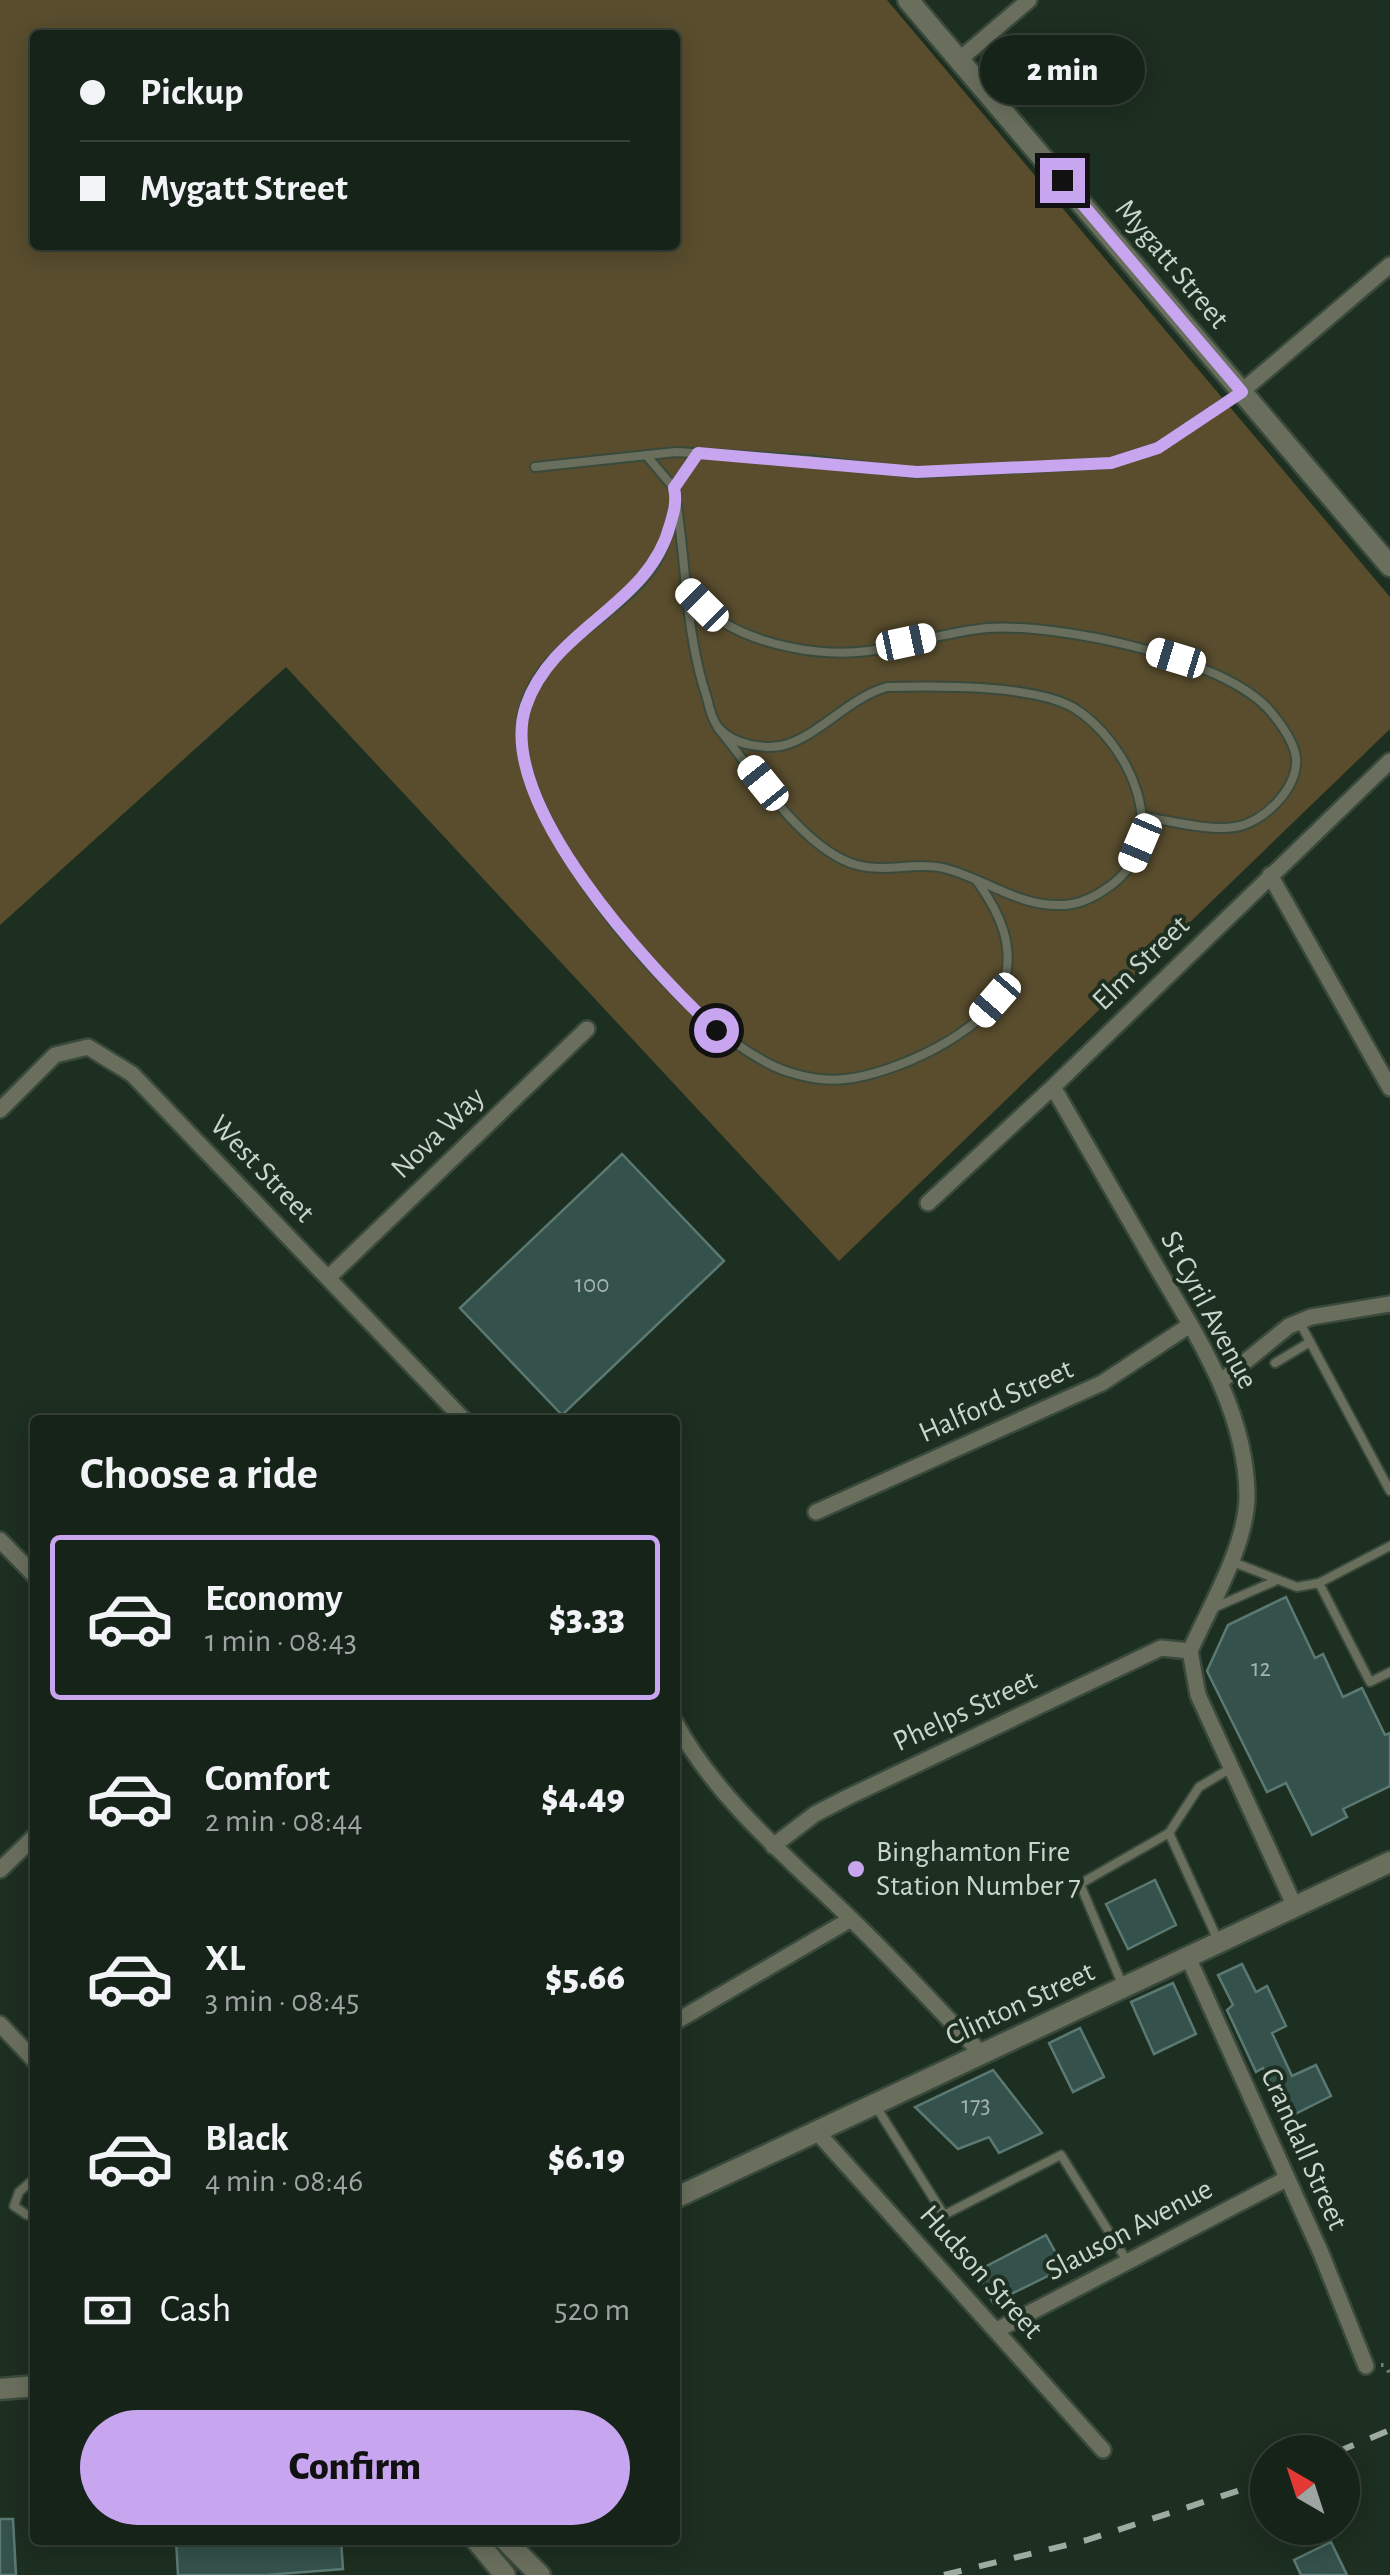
<!DOCTYPE html>
<meta charset="utf-8">
<style>
:root{--surface:#162319;--page:#1f2b22;--text:#f1f3f6;--muted:#9ea4a2;--line:#354038;--accent:#c8a6ef}
body{margin:0;font-family:"Alegreya Sans",sans-serif;background:var(--page);color:var(--text);height:100vh;display:flex;flex-direction:column;font-size:38px;white-space:nowrap}
*{box-sizing:border-box;margin:0}
p{font-size:32px;color:var(--muted)}
.icon{flex:none;width:55px;height:55px;fill:none;stroke:currentColor;stroke-width:2;stroke-linecap:round;stroke-linejoin:round}
.map{position:relative;flex:1;overflow:hidden}
.sheet{position:absolute;left:30px;top:1415px;width:650px;height:1130px;display:flex;flex-direction:column;background:var(--surface);border-radius:10px;box-shadow:0 5px 25px #0003,0 0 0 2px var(--line)}
.sheet>*{flex:none}
.top-card{position:absolute;left:30px;top:30px;width:650px;height:220px;border-radius:10px;box-shadow:0 5px 25px #0003,0 0 0 2px var(--line);display:grid;align-content:center;height:220px;padding:0 50px;background:var(--surface)}
.needle{width:65px;rotate:321deg}
.tools{position:absolute;left:1250px;top:2435px;display:grid;gap:20px}
.tools a{display:grid;place-items:center;width:110px;height:110px;border-radius:50%;background:var(--surface);box-shadow:0 5px 25px #0003,0 0 0 2px var(--line);font-size:50px}
.end{position:absolute;width:45px;height:45px;margin:-22px;border:12px solid #c8a6ef;background:#111;box-shadow:0 0 0 5px #111}
.from{border-radius:50%}
.bubble{position:absolute;height:70px;border-radius:35px;background:var(--surface);box-shadow:0 5px 25px #0003,0 0 0 2px var(--line);font-size:32px;font-weight:800;line-height:70px;text-align:center}
.car{position:absolute;width:30px;height:60px;margin:-30px -15px;border-radius:12px;box-shadow:0 0 8px 2px #0007;background:linear-gradient(#fff 24%,#345 0 40%,#fff 0 76%,#345 0 86%,#fff 0)}
.top-card b{display:flex;align-items:center;gap:35px;height:95px;font-size:38px}
.top-card b+b{border-top:2px solid var(--line)}
.top-card i{width:25px;height:25px;background:var(--text)}
ul{padding:0;list-style:none}
li{display:flex;align-items:center;gap:30px;height:165px;margin:0 20px 15px;padding:0 30px;border:5px solid transparent;border-radius:10px}
li div{flex:1}
li b{display:block;font-size:38px}
li em{font-style:normal;font-weight:800}
li.current{border-color:var(--accent)}
li>.icon{width:90px;height:90px;stroke-width:1.5}
h2{padding:0 50px;font-size:45px;line-height:120px}
.pay{display:flex;align-items:center;gap:25px;height:110px;padding:0 50px;font-size:38px}
.pay p{margin-inline-start:auto}
.button{display:flex;gap:20px;margin-top:auto;padding:20px 50px}
.button a{flex:1;height:115px;border-radius:60px;background:var(--accent);color:#111;font-size:40px;font-weight:800;line-height:115px;text-align:center}
.map>svg:first-child{display:block}
.green{fill:#594d2e;fill-rule:evenodd}
.building{fill:#34514b;stroke:#5b7973;stroke-width:2.5}
.lines{fill:none;stroke-linecap:round;stroke-linejoin:round}
.service-casing{stroke:#394a3c;stroke-width:12}
.minor-casing{stroke:#394a3c;stroke-width:20}
.tertiary-casing{stroke:#394a3c;stroke-width:25}
.path{stroke:#728075;stroke-width:4;stroke-dasharray:2.5 8;stroke-linecap:butt}
.service{stroke:#6a6f5d;stroke-width:8}
.minor{stroke:#6a6f5d;stroke-width:15}
.tertiary{stroke:#6a6f5d;stroke-width:20}
.rail{stroke:#9eaba1;stroke-width:6;stroke-dasharray:18 18;stroke-linecap:butt}
.route{stroke:#c8a6ef;stroke-width:12}
.poi-dot{fill:#c8a6ef;stroke:#1d2f21;stroke-width:4}
.labels{text-anchor:middle;dominant-baseline:central;stroke-width:8;stroke-linejoin:round;paint-order:stroke}
.number-label{font-size:25px;fill:#a4b4ac}
.street-label{font-size:30px;fill:#cad5cc;stroke:#1d2f21}
.poi-label{font-size:30px;fill:#cad5cc;stroke:#1d2f21;text-anchor:start}
</style>
<div class="map">
<svg width="1390" height="2575" viewBox="0 0 1390 2575">
<rect width="100%" height="100%" fill="#1d2f21"/>
<path class="green" d="M0,0h887l503,597v132l-551,532 -553,-594 -286,258zM35,35h640v210h-640z"/>
<g class="building">
<path d="M622,1154l102,107 -162,154 -102,-107z"/>
<path d="M1286,1597l29,61 8,-4 20,43 19,-9 23,47 5,-2v53l-47,23 4,8 -35,18 -26,-52 -19,9 -60,-121 21,-46z"/>
<path d="M1155,1880l21,45 -48,24 -22,-45z"/>
<path d="M1242,1964l14,28 11,-6 19,40 -14,7 20,43 24,-11 15,31 -44,22 -24,-50 -7,4 -29,-62 6,-5 -15,-30z"/>
<path d="M1173,1983l23,51 -42,20 -23,-52z"/>
<path d="M1080,2028l24,49 -31,15 -24,-49z"/>
<path d="M993,2070l49,63 -43,20 -10,-16 -31,12 -43,-42z"/>
<path d="M1046,2235l18,33 -71,35 -16,-32z"/>
<path d="M0,2519h13l3,56h-16z"/>
<path d="M176,2540h165l2,29 -77,6h-88z"/>
<path d="M1331,2542l16,33h-46l-7,-15z"/>
</g>
<g class="lines">
<defs>
<g id="service">
<path d="M698,453l-24,35c13,70 10,143 33,210 2,9 5,22 11,29 14,18 49,24 70,17 36,-13 61,-46 99,-57 47,-1 146,-3 187,21 55,34 101,131 36,178 -15,11 -30,19 -48,19 -42,2 -75,-25 -115,-36 -29,-8 -61,4 -90,-4 -53,-14 -105,-96 -139,-137"/>
<path d="M646,455l28,33"/>
<path d="M535,467l141,-15 132,8 109,13 194,-10 47,-15 80,-54"/>
<path d="M675,505c-5,22 -10,44 -23,63 -39,55 -127,82 -131,161 -5,101 176,317 271,344 16,5 36,8 53,6 45,-4 142,-46 158,-93 13,-39 -3,-73 -26,-105"/>
<path d="M688,590c11,11 21,24 33,31 40,25 100,36 147,30 40,-6 78,-19 119,-23 70,-5 238,29 284,84 10,12 23,30 25,46 2,31 -33,65 -61,69 -28,4 -63,-6 -90,-10"/>
<path d="M1300,1323l90,168"/>
<path d="M1275,1363l35,-21"/>
<path d="M1233,1562l64,25 22,-4 51,99 20,-10"/>
<path d="M1319,1583l71,-37"/>
<path d="M1211,1609l64,-28"/>
<path d="M1169,1833l48,105"/>
<path d="M1122,1984l-42,-100 89,-51 30,-46 32,-19"/>
<path d="M875,2105l69,110 117,-60 66,106"/>
<path d="M35,2178l-16,14 -5,14 13,9 8,-1"/>
</g>
<g id="minor">
<path d="M959,60l70,-60"/>
<path d="M1241,392l149,-127"/>
<path d="M1270,875l120,213"/>
<path d="M1053,1087c33,57 66,114 99,172 42,73 94,148 95,236 0,50 -37,111 -57,156l8,44 97,212"/>
<path d="M0,1110l55,-55 33,-8 44,27 332,346"/>
<path d="M928,1203l125,-116 337,-326"/>
<path d="M328,1278l259,-249"/>
<path d="M1220,1382l69,-56 22,-9 79,-13"/>
<path d="M816,1512l286,-129 88,-58"/>
<path d="M0,1540l35,36"/>
<path d="M675,1722c41,76 112,135 174,195 46,44 89,92 134,138"/>
<path d="M773,1846l42,-32 33,-17 313,-149 29,3"/>
<path d="M0,1870l35,-34"/>
<path d="M1188,1957l133,296 45,113"/>
<path d="M675,2022l176,-103"/>
<path d="M0,2024l35,37"/>
<path d="M817,2132l286,318"/>
<path d="M997,2330l289,-151"/>
</g>
<g id="tertiary">
<path d="M908,0l482,566"/>
<path d="M675,2198l715,-336"/>
<path d="M0,2389l35,-3"/>
<path d="M476,2540l29,35"/>
<path d="M505,2540l35,35"/>
</g>
</defs>
<use href="#service" class="service-casing"/>
<use href="#minor" class="minor-casing"/>
<use href="#tertiary" class="tertiary-casing"/>
<path class="path" d="M1381,2365h5l4,10"/>
<use href="#service" class="service"/>
<use href="#minor" class="minor"/>
<use href="#tertiary" class="tertiary"/>
<g class="rail">
<path d="M1337,2452l53,-22"/>
<path d="M944,2575l143,-35 181,-59"/>
</g>
</g>
<g class="lines">
<path class="route" d="M716,1030c-65,-60 -223,-229 -190,-324 27,-79 123,-100 144,-181 4,-13 7,-24 4,-37l24,-35 219,19 194,-9 47,-15 84,-56 -180,-212"/>
</g>
<circle class="poi-dot" cx="856" cy="1869" r="10"/>
<g class="labels">
<g class="number-label">
<text x="592" y="1284">100</text>
<text x="1261" y="1668">12</text>
<text x="976" y="2105">173</text>
</g>
<g class="street-label">
<text transform="translate(1172 264) rotate(50)">Mygatt Street</text>
<text transform="translate(1141 963) rotate(-44)">Elm Street</text>
<text transform="translate(438 1133) rotate(-44)">Nova Way</text>
<text transform="translate(262 1169) rotate(46)">West Street</text>
<text transform="translate(1209 1310) rotate(62)">St Cyril Avenue</text>
<text transform="translate(996 1401) rotate(-24)">Halford Street</text>
<text transform="translate(965 1711) rotate(-25)">Phelps Street</text>
<text transform="translate(1020 2004) rotate(-25)">Clinton Street</text>
<text transform="translate(1304 2149) rotate(66)">Crandall Street</text>
<text transform="translate(1129 2230) rotate(-28)">Slauson Avenue</text>
<text transform="translate(981 2272) rotate(48)">Hudson Street</text>
</g>
<g class="poi-label">
<text x="876" y="1852">Binghamton Fire<tspan x="876" dy="34">Station Number 7</tspan></text>
</g>
</g>
</svg>
<div class="tools">
<a><svg class="needle" viewBox="-14 -14 28 28"><path d="M0-13l5 13h-10z" fill="#e53935"/><path d="M0 13l5-13h-10z" fill="#9ea4a2"/></svg></a>
</div>
<i class="end from" style="left:716px;top:1030px"></i>
<i class="end" style="left:1062px;top:180px"></i>
<div class="bubble" style="left:980px;top:35px;width:165px">2 min</div>
<i class="car" style="left:702px;top:605px;rotate:315deg"></i>
<i class="car" style="left:906px;top:642px;rotate:78deg"></i>
<i class="car" style="left:1176px;top:658px;rotate:287deg"></i>
<i class="car" style="left:763px;top:783px;rotate:321deg"></i>
<i class="car" style="left:1140px;top:843px;rotate:203deg"></i>
<i class="car" style="left:995px;top:1000px;rotate:221deg"></i>
<div class="top-card">
<b><i class="from"></i>Pickup</b>
<b><i></i>Mygatt Street</b>
</div>
<section class="sheet">
<h2>Choose a ride</h2>
<ul>
<li class="current"><svg class="icon" aria-label="car" viewBox="0 0 24 24"><path d="M5 17H2v-5l4-1 3-4h7l3 4 3 1v5h-3M9 17h6M6 11h13"/><circle cx="7" cy="17" r="2"/><circle cx="17" cy="17" r="2"/></svg><div><b>Economy</b><p>1 min · 08:43</p></div><em>$3.33</em></li>
<li><svg class="icon" aria-label="car" viewBox="0 0 24 24"><path d="M5 17H2v-5l4-1 3-4h7l3 4 3 1v5h-3M9 17h6M6 11h13"/><circle cx="7" cy="17" r="2"/><circle cx="17" cy="17" r="2"/></svg><div><b>Comfort</b><p>2 min · 08:44</p></div><em>$4.49</em></li>
<li><svg class="icon" aria-label="car" viewBox="0 0 24 24"><path d="M5 17H2v-5l4-1 3-4h7l3 4 3 1v5h-3M9 17h6M6 11h13"/><circle cx="7" cy="17" r="2"/><circle cx="17" cy="17" r="2"/></svg><div><b>XL</b><p>3 min · 08:45</p></div><em>$5.66</em></li>
<li><svg class="icon" aria-label="car" viewBox="0 0 24 24"><path d="M5 17H2v-5l4-1 3-4h7l3 4 3 1v5h-3M9 17h6M6 11h13"/><circle cx="7" cy="17" r="2"/><circle cx="17" cy="17" r="2"/></svg><div><b>Black</b><p>4 min · 08:46</p></div><em>$6.19</em></li>
</ul>
<div class="pay"><svg class="icon" aria-label="cash" viewBox="0 0 24 24"><path d="M3 7h18v10H3z"/><circle cx="12" cy="12" r="2"/></svg>Cash<p>520 m</p></div>
<div class="button"><a>Confirm</a></div>
</section>
</div>
